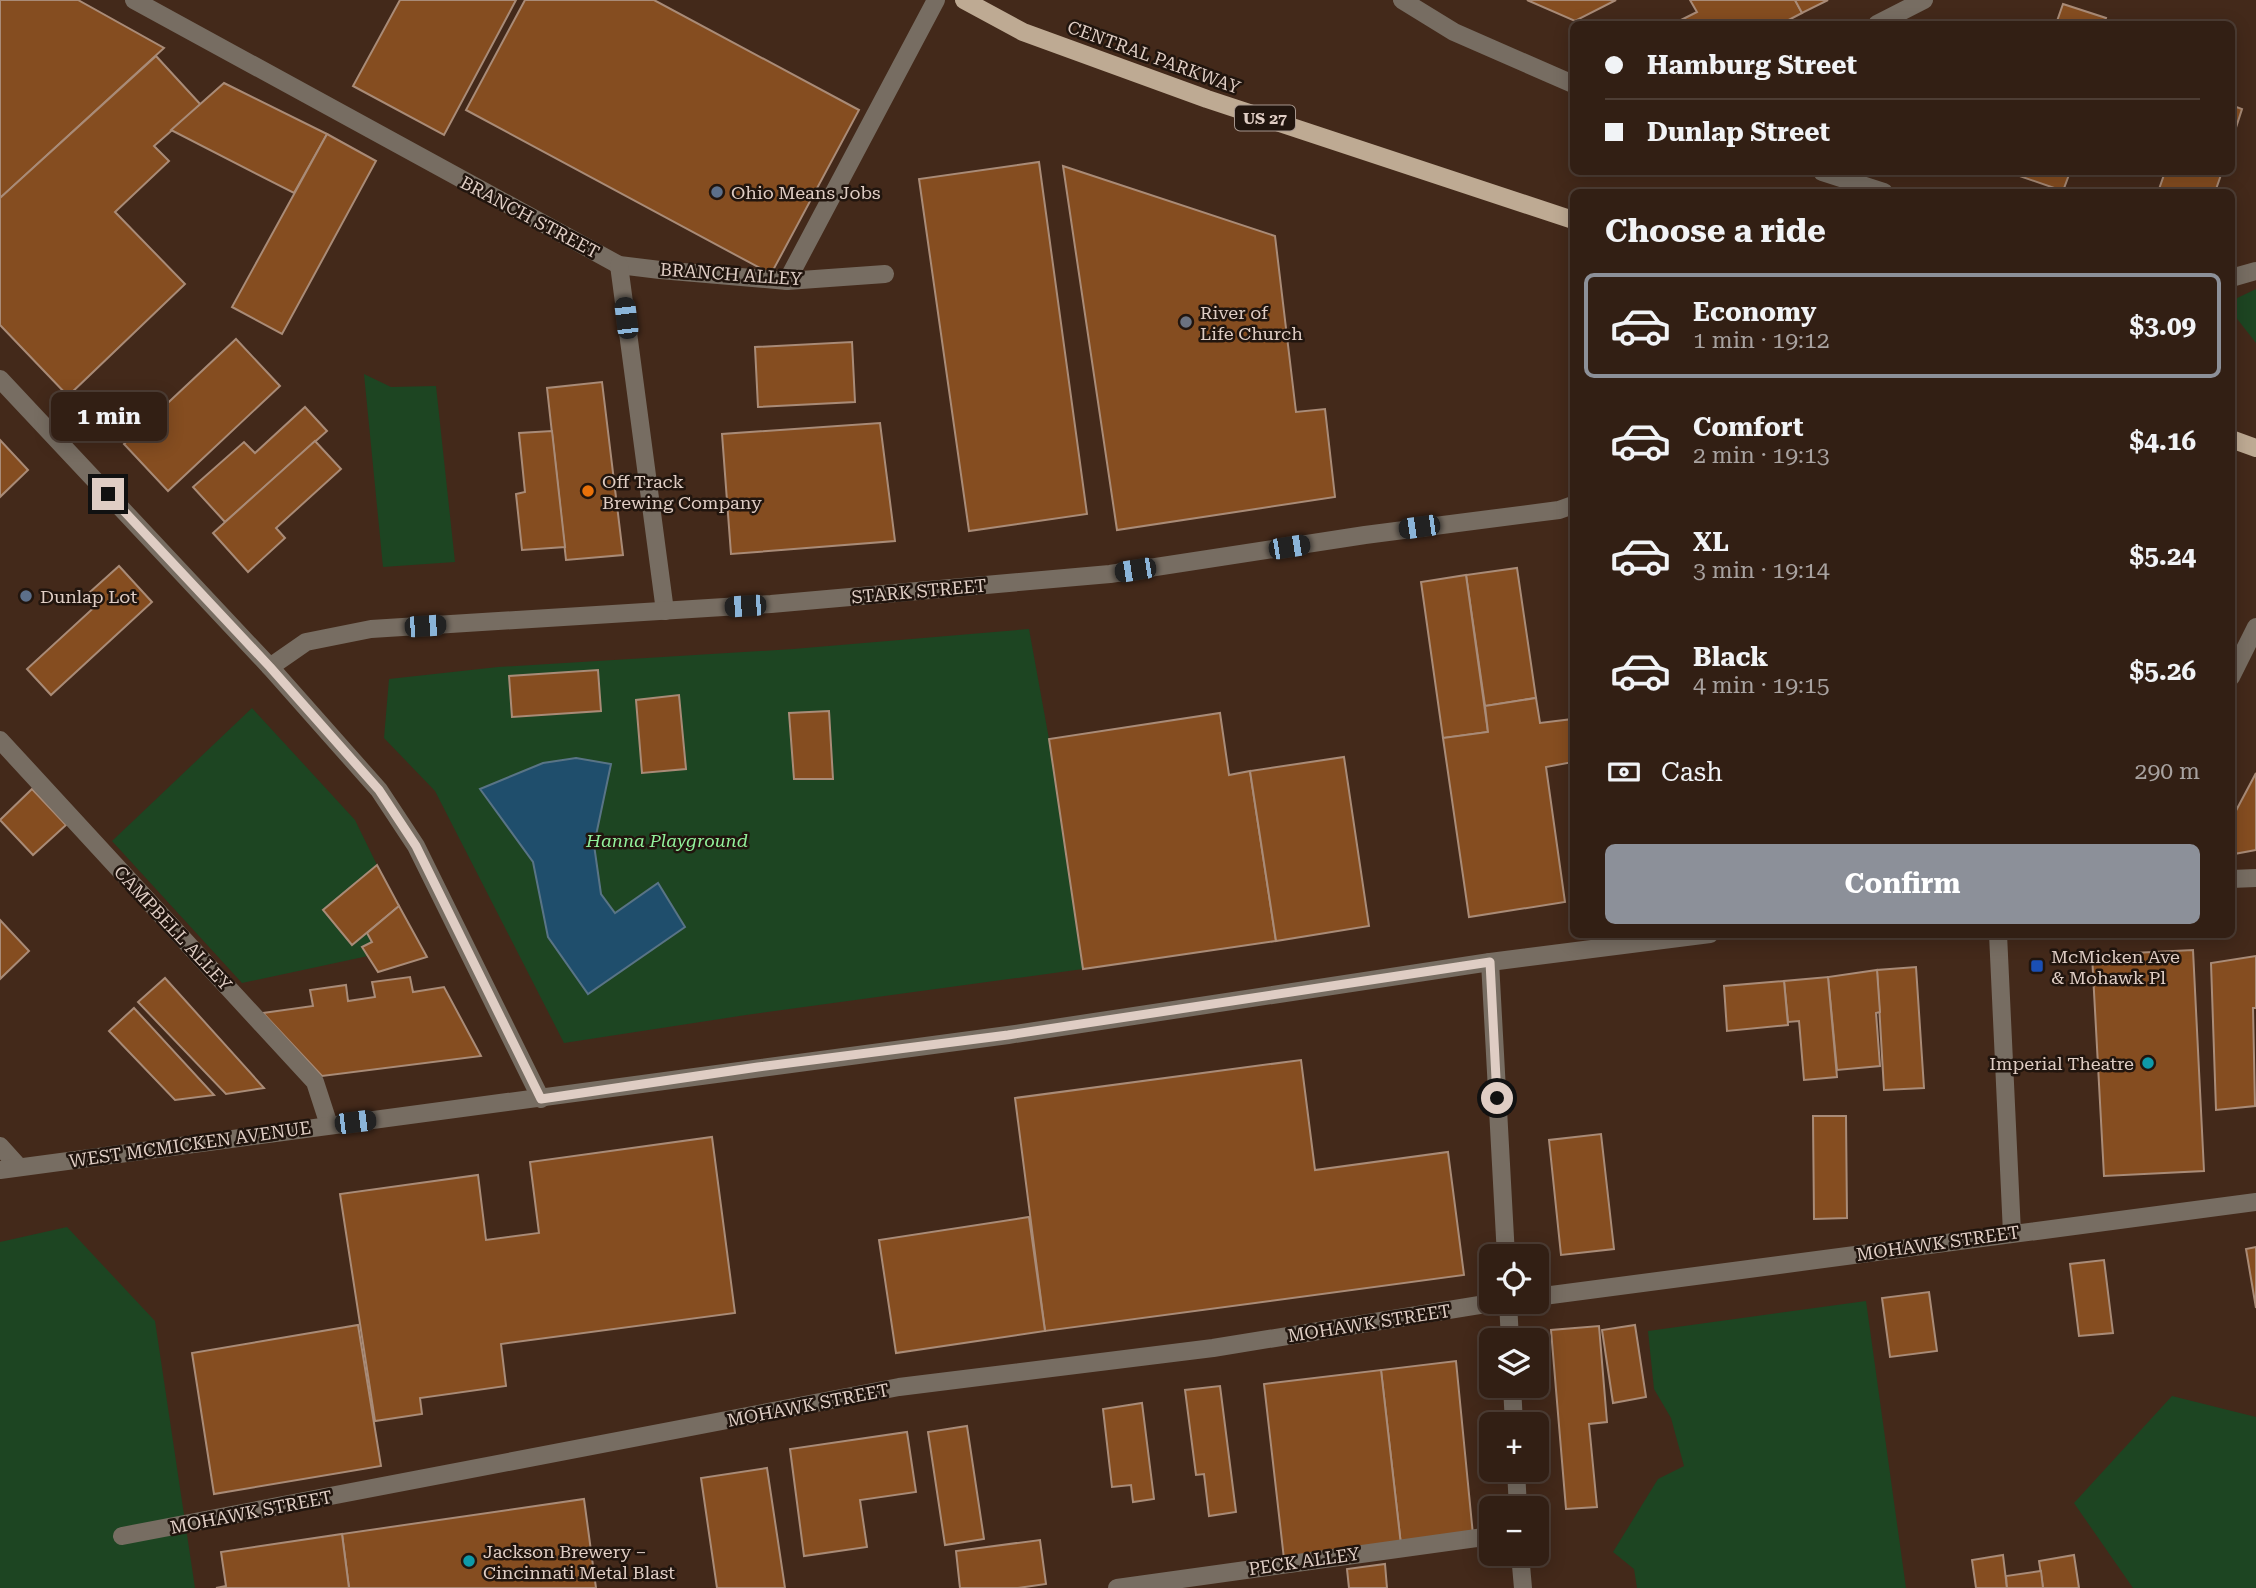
<!DOCTYPE html>
<meta charset="utf-8">
<style>
:root{--surface:#321f14;--page:#3d2c22;--text:#f1f3f6;--muted:#a8a2a0;--line:#4d3d34;--accent:#8c9099}
body{margin:0;font-family:"Roboto Serif",serif;background:var(--page);color:var(--text);height:100vh;display:flex;flex-direction:column;font-size:26px;white-space:nowrap}
*{box-sizing:border-box;margin:0}
p{font-size:23px;color:var(--muted)}
.icon{flex:none;width:38px;height:38px;fill:none;stroke:currentColor;stroke-width:2;stroke-linecap:round;stroke-linejoin:round}
.map{position:relative;flex:1;overflow:hidden}
.panel{position:absolute;left:1570px;top:189px;width:665px;height:749px;display:flex;flex-direction:column;background:var(--surface);border-radius:10px;box-shadow:0 4px 18px #0003,0 0 0 2px var(--line)}
.panel>*{flex:none}
.hud{position:absolute;left:1570px;top:21px;width:665px;height:154px;border-radius:10px;box-shadow:0 4px 18px #0003,0 0 0 2px var(--line);display:grid;align-content:center;height:154px;padding:0 35px;background:var(--surface)}
.tools{position:absolute;left:1479px;top:1244px;display:grid;gap:14px}
.tools a{display:grid;place-items:center;width:70px;height:70px;border-radius:10px;background:var(--surface);box-shadow:0 4px 18px #0003,0 0 0 2px var(--line);font-size:35px}
.end{position:absolute;width:32px;height:32px;margin:-16px;border:9px solid #dfcdc4;background:#111;box-shadow:0 0 0 4px #111}
.from{border-radius:50%}
.bubble{position:absolute;height:49px;border-radius:10px;background:var(--surface);box-shadow:0 4px 18px #0003,0 0 0 2px var(--line);font-size:23px;font-weight:700;line-height:49px;text-align:center}
.car{position:absolute;width:21px;height:42px;margin:-21px -10px;border-radius:9px;box-shadow:0 0 5px 2px #0007;background:linear-gradient(#222 24%,#8ab4d8 0 40%,#222 0 76%,#8ab4d8 0 86%,#222 0)}
.hud b{display:flex;align-items:center;gap:24px;height:66px;font-size:26px}
.hud b+b{border-top:2px solid var(--line)}
.hud i{width:18px;height:18px;background:var(--text)}
ul{padding:0;list-style:none}
li{display:flex;align-items:center;gap:21px;height:105px;margin:0 14px 10px;padding:0 21px;border:4px solid transparent;border-radius:10px}
li div{flex:1}
li b{display:block;font-size:26px}
li em{font-style:normal;font-weight:700}
li.current{border-color:var(--accent)}
li>.icon{width:63px;height:63px;stroke-width:1.5}
h2{padding:0 35px;font-size:32px;line-height:84px}
.pay{display:flex;align-items:center;gap:18px;height:77px;padding:0 35px;font-size:26px}
.pay p{margin-inline-start:auto}
.cta{display:flex;gap:14px;margin-top:auto;padding:14px 35px}
.cta a{flex:1;height:80px;border-radius:10px;background:var(--accent);color:#fff;font-size:28px;font-weight:700;line-height:80px;text-align:center}
.map>svg:first-child{display:block}
.green{fill:#1d4522}
.water{fill:#1f4e6c;stroke:#597486;stroke-width:2}
.building{fill:#854d20;stroke:#a98b77;stroke-width:2}
.lines{fill:none;stroke-linecap:round;stroke-linejoin:round}
.minor{stroke:#776d62;stroke-width:18}
.major{stroke:#beaa93;stroke-width:18}
.route{stroke:#dfcdc4;stroke-width:9}
.service-dot{fill:#5c6f8a;stroke:#21150e;stroke-width:2.5}
.worship-dot{fill:#6b7280;stroke:#21150e;stroke-width:2.5}
.food-dot{fill:#e8710a;stroke:#21150e;stroke-width:2.5}
.transit-dot{fill:#1a4fb4;stroke:#21150e;stroke-width:2.5}
.culture-dot{fill:#0f9aa8;stroke:#21150e;stroke-width:2.5}
.labels{text-anchor:middle;dominant-baseline:central;stroke-width:5;stroke-linejoin:round;paint-order:stroke}
.shield{fill:#21150e;stroke:#a6968d;stroke-width:2}
.shield-label{font-size:16px;font-weight:bold;fill:#dfcdc4}
.street-label{font-size:18px;fill:#dfcdc4;stroke:#21150e}
.poi-label{font-size:18px;fill:#dfcdc4;stroke:#21150e;text-anchor:start}
.park-label{font-size:18px;font-style:italic;fill:#92f29c;stroke:#21150e}
</style>
<div class="map">
<svg width="2256" height="1588" viewBox="0 0 2256 1588">
<rect width="100%" height="100%" fill="#43291a"/>
<g class="green">
<path d="M2256,289v54l-25,-32v-10z"/>
<path d="M364,374l27,13 45,-1 19,176 -72,5z"/>
<path d="M1029,629l20,110 34,230 -337,46 -182,28 -129,-252 -51,-53 5,-59 109,-12 295,-18z"/>
<path d="M252,708l103,112 22,45 -54,46 29,34 15,-12 5,9 -4,14 -126,27 -130,-142z"/>
<path d="M67,1227l88,94 40,267h-195v-346z"/>
<path d="M1866,1301l40,287h-269l-3,-19 -21,-17 45,-73 26,-13 -13,-48 -17,-29 -6,-58z"/>
<path d="M2172,1396l84,21v171h-123l-59,-85z"/>
</g>
<path class="water" d="M576,758l35,6 -17,81 7,49 14,19 43,-30 27,44 -97,67 -40,-57 -15,-75 -53,-73 63,-26z"/>
<g class="building">
<path d="M0,0h78l86,48 -164,150z"/>
<path d="M400,0h116l-72,135 -91,-49z"/>
<path d="M525,0h129l205,110 -88,164 -305,-164z"/>
<path d="M1527,0h89l-41,21z"/>
<path d="M1690,0h105l7,13 -21,11h-108l24,-12z"/>
<path d="M1795,0h33l-26,13z"/>
<path d="M2063,4l43,14 -2,6h-48z"/>
<path d="M156,56l45,49 -47,41 15,15 -54,51 70,72 -117,112 -68,-71v-127z"/>
<path d="M224,83l103,51 -33,59 -123,-63z"/>
<path d="M2231,105l11,4 -11,34z"/>
<path d="M327,134l49,27 -94,173 -50,-27z"/>
<path d="M1039,162l48,352 -118,17 -50,-352z"/>
<path d="M1063,166l212,70 21,176 29,-3 10,88 -218,33z"/>
<path d="M2008,172h62l-7,19z"/>
<path d="M2165,172h57l-7,20h-57z"/>
<path d="M236,339l44,47 -112,105 -44,-47z"/>
<path d="M852,342l3,60 -97,5 -3,-60z"/>
<path d="M602,382l21,173 -57,5 -19,-172z"/>
<path d="M305,407l22,24 -102,91 -32,-35 51,-45 11,11z"/>
<path d="M880,423l15,118 -164,13 -9,-120z"/>
<path d="M552,431l13,116 -43,3 -6,-56 9,-2 -6,-59z"/>
<path d="M0,440l28,30 -28,27z"/>
<path d="M315,441l26,28 -65,59 9,10 -37,34 -35,-39z"/>
<path d="M119,566l33,36 -101,93 -24,-26 73,-67 -10,-10z"/>
<path d="M1517,568l19,130 -51,8 -19,-131z"/>
<path d="M1466,575l22,157 -45,6 -22,-156z"/>
<path d="M598,670l3,41 -89,6 -3,-41z"/>
<path d="M679,695l7,74 -44,4 -6,-73z"/>
<path d="M1536,698l4,25 33,-4v43l-27,5 19,135 -96,15 -26,-179 45,-6 -3,-26z"/>
<path d="M829,711l4,68h-39l-5,-66z"/>
<path d="M1220,713l9,62 21,-4 26,170 -193,28 -34,-230z"/>
<path d="M1344,757l25,169 -93,15 -26,-170z"/>
<path d="M2256,773v77l-22,4 -3,-7v-27z"/>
<path d="M32,789l34,36 -33,30 -33,-35z"/>
<path d="M377,865l22,41 -47,39 -29,-35z"/>
<path d="M399,906l28,51 -49,15 -16,-25 10,-5 -5,-9z"/>
<path d="M0,920l29,31 -29,28z"/>
<path d="M2193,950l11,221 -100,5 -12,-221z"/>
<path d="M2256,956v52h-3l2,98 -39,4 -5,-147z"/>
<path d="M1916,967l8,121 -40,2 -7,-120z"/>
<path d="M1877,970l3,42 -4,1 4,53 -43,4 -9,-93z"/>
<path d="M410,977l3,15 31,-5 37,69 -159,20 -59,-63 50,-7 -3,-16 36,-5 2,16 27,-4 -3,-15z"/>
<path d="M1828,977l9,100 -33,3 -5,-59 -11,1 -4,-41z"/>
<path d="M165,978l99,110 -38,6 -88,-92z"/>
<path d="M1784,981l4,44 -61,6 -3,-45z"/>
<path d="M134,1008l80,87 -39,5 -66,-69z"/>
<path d="M1301,1060l14,110 133,-18 16,123 -419,56 -30,-233z"/>
<path d="M1813,1116h33l1,102 -33,1z"/>
<path d="M1601,1134l13,115 -53,6 -12,-115z"/>
<path d="M712,1137l23,176 -234,31 5,42 -86,12 2,16 -47,7 -35,-227 138,-19 8,65 53,-7 -9,-71z"/>
<path d="M1029,1217l16,114 -149,22 -17,-113z"/>
<path d="M2256,1247v61l-10,-59z"/>
<path d="M2104,1260l9,73 -34,3 -9,-72z"/>
<path d="M1929,1292l8,59 -47,6 -8,-59z"/>
<path d="M358,1325l23,141 -167,28 -22,-141z"/>
<path d="M1635,1325l11,72 -33,6 -11,-73z"/>
<path d="M1599,1326l8,96 -18,2 8,83 -31,2 -15,-179z"/>
<path d="M1456,1361l17,174 -72,10 -20,-175z"/>
<path d="M1381,1370l20,175 -117,14 -20,-175z"/>
<path d="M1220,1386l16,126 -27,4 -5,-42 -8,1 -11,-85z"/>
<path d="M1142,1403l12,96 -21,3 -2,-17 -19,2 -9,-78z"/>
<path d="M967,1426l17,113 -39,6 -17,-113z"/>
<path d="M907,1432l9,60 -56,8 7,47 -63,9 -14,-107z"/>
<path d="M767,1468l18,120h-68l-16,-110z"/>
<path d="M584,1499l12,89h-247l-7,-54z"/>
<path d="M342,1534l7,54h-133l10,-2 -5,-34z"/>
<path d="M1040,1540l6,44 -28,4h-58l-4,-37z"/>
<path d="M2003,1555l4,33h-31l-4,-28z"/>
<path d="M2074,1555l5,33h-36l-4,-27z"/>
<path d="M1385,1564l2,24h-38l-2,-19z"/>
<path d="M2041,1571l2,17h-36l-1,-12z"/>
</g>
<g class="lines">
<g class="minor">
<path d="M134,0l485,265 41,5 127,11 98,-7"/>
<path d="M1402,0l52,32 119,52"/>
<path d="M1877,24l47,-24"/>
<path d="M1822,172l62,20"/>
<path d="M619,265l46,346"/>
<path d="M2231,278l25,-7"/>
<path d="M787,281l149,-281"/>
<path d="M0,379l270,288 109,123 37,56 125,253"/>
<path d="M270,667l36,-25 65,-13 400,-25 339,-30 255,-39 194,-25 14,-5"/>
<path d="M2231,677l25,-50"/>
<path d="M0,740l315,342 14,43"/>
<path d="M2231,879l25,-1"/>
<path d="M1998,934l14,299"/>
<path d="M1490,962l16,294"/>
<path d="M0,1146l19,21"/>
<path d="M0,1170l1008,-135 482,-73 220,-28"/>
<path d="M1536,1297l720,-95"/>
<path d="M1508,1302l2,38"/>
<path d="M1512,1386l2,38"/>
<path d="M1516,1470l2,38"/>
<path d="M122,1536l777,-149 314,-39 285,-46"/>
<path d="M1520,1554l3,34"/>
<path d="M1117,1588l374,-52"/>
</g>
<g class="major">
<path d="M964,0l59,32 184,67 366,121"/>
<path d="M2231,439l25,9"/>
</g>
</g>
<g class="lines">
<path class="route" d="M108,494l162,173 109,123 37,56 125,253 217,-32 250,-32 482,-73 7,136"/>
</g>
<g class="service-dot">
<circle cx="717" cy="192" r="7"/>
<circle cx="26" cy="596" r="7"/>
</g>
<circle class="worship-dot" cx="1186" cy="322" r="7"/>
<circle class="food-dot" cx="588" cy="491" r="7"/>
<rect class="transit-dot" x="2030" y="959" width="14" height="14" rx="3.5"/>
<g class="culture-dot">
<circle cx="2148" cy="1063" r="7"/>
<circle cx="469" cy="1561" r="7"/>
</g>
<g class="labels">
<rect class="shield" x="1235" y="105.5" width="60" height="25" rx="5"/>
<g class="shield-label">
<text x="1265" y="118">US 27</text>
</g>
<g class="street-label">
<text transform="translate(1154 57) rotate(20)">CENTRAL PARKWAY</text>
<text transform="translate(530 217) rotate(28)">BRANCH STREET</text>
<text transform="translate(731 274) rotate(4)">BRANCH ALLEY</text>
<text transform="translate(919 591) rotate(-5)">STARK STREET</text>
<text transform="translate(173 928) rotate(47)">CAMPBELL ALLEY</text>
<text transform="translate(190 1144) rotate(-8)">WEST MCMICKEN AVENUE</text>
<text transform="translate(1938 1243) rotate(-8)">MOHAWK STREET</text>
<text transform="translate(1369 1323) rotate(-9)">MOHAWK STREET</text>
<text transform="translate(808 1405) rotate(-11)">MOHAWK STREET</text>
<text transform="translate(251 1512) rotate(-11)">MOHAWK STREET</text>
<text transform="translate(1304 1561) rotate(-8)">PECK ALLEY</text>
</g>
<g class="poi-label">
<text x="731" y="192">Ohio Means Jobs</text>
<text x="1200" y="312">River of<tspan x="1200" dy="21">Life Church</tspan></text>
<text x="602" y="481">Off Track<tspan x="602" dy="21">Brewing Company</tspan></text>
<text x="40" y="596">Dunlap Lot</text>
<text x="2051" y="956">McMicken Ave<tspan x="2051" dy="21">&amp; Mohawk Pl</tspan></text>
<text x="2134" y="1063" text-anchor="end">Imperial Theatre</text>
<text x="483" y="1551">Jackson Brewery –<tspan x="483" dy="21">Cincinnati Metal Blast</tspan></text>
</g>
<g class="park-label">
<text x="667" y="840">Hanna Playground</text>
</g>
</g>
</svg>
<div class="tools">
<a><svg class="icon" aria-label="locate" viewBox="0 0 24 24"><circle cx="12" cy="12" r="6"/><path d="M12 2v4M12 18v4M2 12h4M18 12h4"/></svg></a>
<a><svg class="icon" aria-label="layers" viewBox="0 0 24 24"><path d="M12 4l9 5-9 5-9-5zM3 14l9 5 9-5"/></svg></a>
<a>+</a>
<a>−</a>
</div>
<i class="end from" style="left:1497px;top:1098px"></i>
<i class="end" style="left:108px;top:494px"></i>
<div class="bubble" style="left:51px;top:392px;width:116px">1 min</div>
<i class="car" style="left:626px;top:318px;rotate:353deg"></i>
<i class="car" style="left:1419px;top:527px;rotate:262deg"></i>
<i class="car" style="left:1289px;top:547px;rotate:81deg"></i>
<i class="car" style="left:1135px;top:570px;rotate:261deg"></i>
<i class="car" style="left:745px;top:606px;rotate:266deg"></i>
<i class="car" style="left:425px;top:626px;rotate:86deg"></i>
<i class="car" style="left:355px;top:1122px;rotate:83deg"></i>
<div class="hud">
<b><i class="from"></i>Hamburg Street</b>
<b><i></i>Dunlap Street</b>
</div>
<section class="panel">
<h2>Choose a ride</h2>
<ul>
<li class="current"><svg class="icon" aria-label="car" viewBox="0 0 24 24"><path d="M5 17H2v-5l4-1 3-4h7l3 4 3 1v5h-3M9 17h6M6 11h13"/><circle cx="7" cy="17" r="2"/><circle cx="17" cy="17" r="2"/></svg><div><b>Economy</b><p>1 min · 19:12</p></div><em>$3.09</em></li>
<li><svg class="icon" aria-label="car" viewBox="0 0 24 24"><path d="M5 17H2v-5l4-1 3-4h7l3 4 3 1v5h-3M9 17h6M6 11h13"/><circle cx="7" cy="17" r="2"/><circle cx="17" cy="17" r="2"/></svg><div><b>Comfort</b><p>2 min · 19:13</p></div><em>$4.16</em></li>
<li><svg class="icon" aria-label="car" viewBox="0 0 24 24"><path d="M5 17H2v-5l4-1 3-4h7l3 4 3 1v5h-3M9 17h6M6 11h13"/><circle cx="7" cy="17" r="2"/><circle cx="17" cy="17" r="2"/></svg><div><b>XL</b><p>3 min · 19:14</p></div><em>$5.24</em></li>
<li><svg class="icon" aria-label="car" viewBox="0 0 24 24"><path d="M5 17H2v-5l4-1 3-4h7l3 4 3 1v5h-3M9 17h6M6 11h13"/><circle cx="7" cy="17" r="2"/><circle cx="17" cy="17" r="2"/></svg><div><b>Black</b><p>4 min · 19:15</p></div><em>$5.26</em></li>
</ul>
<div class="pay"><svg class="icon" aria-label="cash" viewBox="0 0 24 24"><path d="M3 7h18v10H3z"/><circle cx="12" cy="12" r="2"/></svg>Cash<p>290 m</p></div>
<div class="cta"><a>Confirm</a></div>
</section>
</div>
